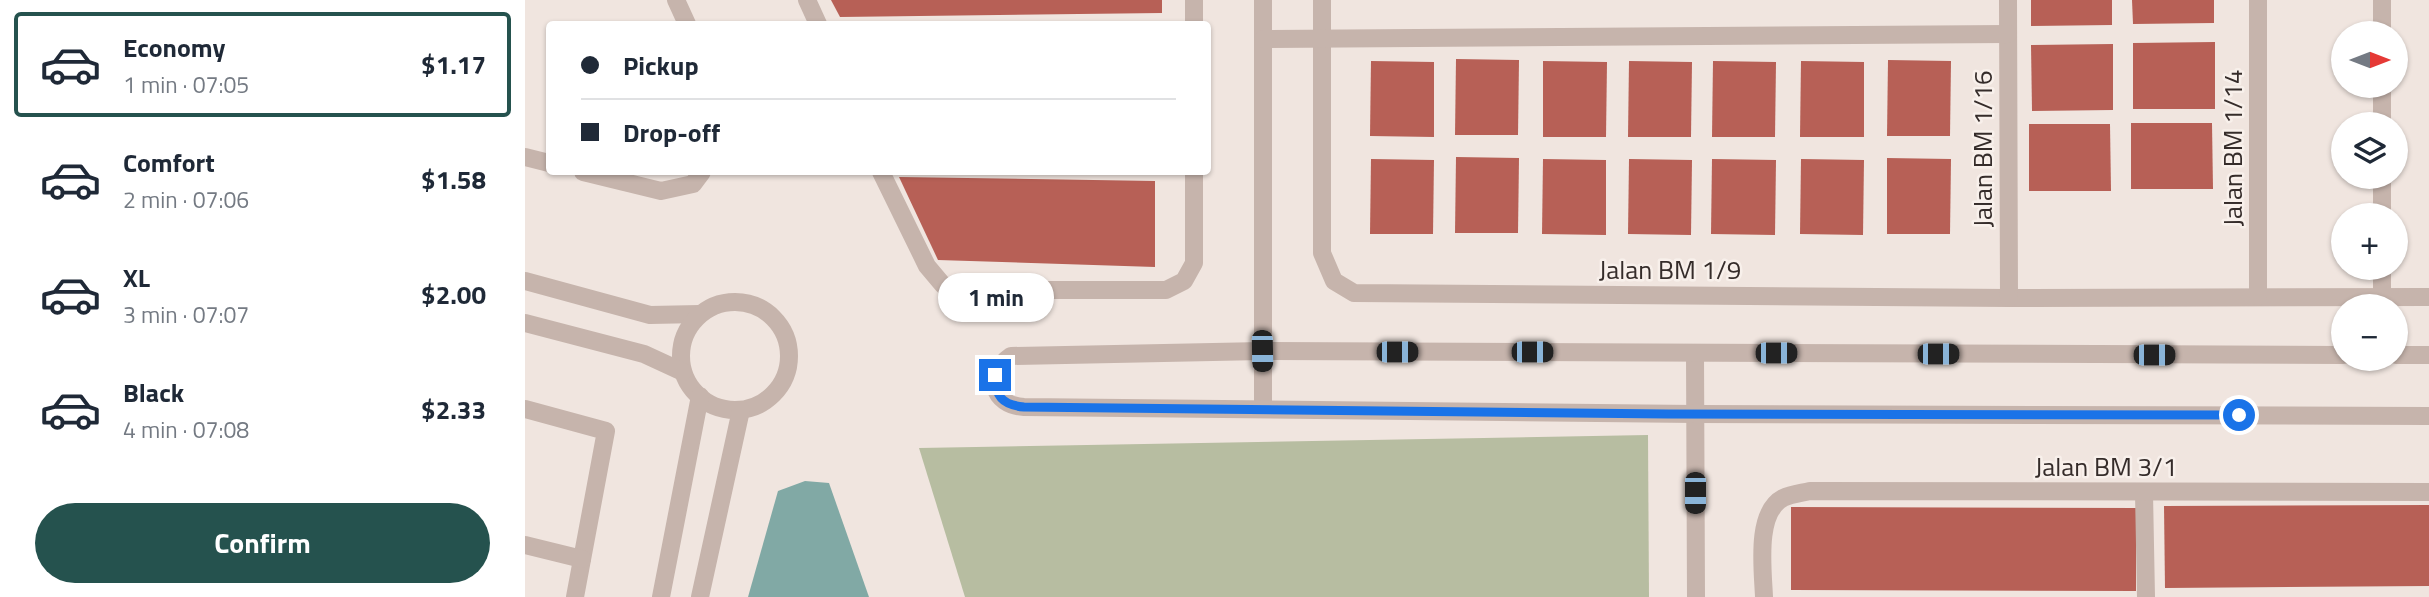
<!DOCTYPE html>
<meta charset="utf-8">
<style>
:root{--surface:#fff;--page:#f2f2f3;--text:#1f2937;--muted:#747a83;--line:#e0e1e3;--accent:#25524e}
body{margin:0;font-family:"Titillium Web",sans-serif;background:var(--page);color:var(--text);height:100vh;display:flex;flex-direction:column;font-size:26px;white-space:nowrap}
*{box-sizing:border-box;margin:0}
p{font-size:23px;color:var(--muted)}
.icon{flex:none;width:38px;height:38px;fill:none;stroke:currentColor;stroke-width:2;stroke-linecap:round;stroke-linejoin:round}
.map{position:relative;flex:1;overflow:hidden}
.side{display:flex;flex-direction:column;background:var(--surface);width:525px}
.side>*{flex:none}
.top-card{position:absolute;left:21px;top:21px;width:665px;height:154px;border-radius:7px;box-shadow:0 2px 5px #0004;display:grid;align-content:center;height:154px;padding:0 35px;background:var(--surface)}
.needle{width:46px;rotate:90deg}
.controls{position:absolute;left:1806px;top:21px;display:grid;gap:14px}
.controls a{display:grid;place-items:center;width:77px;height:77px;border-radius:50%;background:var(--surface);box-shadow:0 2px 5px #0004;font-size:35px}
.end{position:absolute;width:32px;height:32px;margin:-16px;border:9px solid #1a73e8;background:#fff;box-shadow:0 0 0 4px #fff}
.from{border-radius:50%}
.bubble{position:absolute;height:49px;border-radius:24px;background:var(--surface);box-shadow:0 2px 5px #0004;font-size:23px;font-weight:700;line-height:49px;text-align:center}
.car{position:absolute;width:21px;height:42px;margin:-21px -10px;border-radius:9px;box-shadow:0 0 5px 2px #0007;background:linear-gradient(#222 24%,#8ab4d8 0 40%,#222 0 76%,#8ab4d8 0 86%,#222 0)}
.top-card b{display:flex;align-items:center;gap:24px;height:66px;font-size:26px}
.top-card b+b{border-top:2px solid var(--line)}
.top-card i{width:18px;height:18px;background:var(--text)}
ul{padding:12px 0 0;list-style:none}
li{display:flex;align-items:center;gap:21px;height:105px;margin:0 14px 10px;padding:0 21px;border:4px solid transparent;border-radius:7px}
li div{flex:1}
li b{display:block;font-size:26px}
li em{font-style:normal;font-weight:700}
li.selected{border-color:var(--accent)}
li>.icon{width:63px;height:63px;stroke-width:1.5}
.button{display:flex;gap:14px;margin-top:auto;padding:14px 35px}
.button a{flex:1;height:80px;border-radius:42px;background:var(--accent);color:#fff;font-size:28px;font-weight:700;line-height:80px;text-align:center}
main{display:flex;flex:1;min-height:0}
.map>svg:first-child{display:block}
.green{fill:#b7bda1}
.water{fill:#81a9a5}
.building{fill:#b76056}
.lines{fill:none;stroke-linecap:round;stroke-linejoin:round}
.minor{stroke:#c6b4ac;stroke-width:18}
.route{stroke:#1a73e8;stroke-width:9}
.labels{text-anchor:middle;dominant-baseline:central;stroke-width:5;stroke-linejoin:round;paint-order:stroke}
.street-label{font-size:26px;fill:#352c2a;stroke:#f8f0eb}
</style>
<main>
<section class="side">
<ul>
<li class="selected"><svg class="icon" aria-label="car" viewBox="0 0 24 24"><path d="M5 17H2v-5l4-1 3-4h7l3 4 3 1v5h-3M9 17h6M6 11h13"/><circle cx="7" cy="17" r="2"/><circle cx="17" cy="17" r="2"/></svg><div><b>Economy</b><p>1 min · 07:05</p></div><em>$1.17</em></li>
<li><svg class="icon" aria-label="car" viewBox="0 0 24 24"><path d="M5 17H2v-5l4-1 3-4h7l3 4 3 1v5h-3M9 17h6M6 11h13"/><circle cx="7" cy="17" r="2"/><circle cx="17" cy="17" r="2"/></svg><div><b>Comfort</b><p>2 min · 07:06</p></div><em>$1.58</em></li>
<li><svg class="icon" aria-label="car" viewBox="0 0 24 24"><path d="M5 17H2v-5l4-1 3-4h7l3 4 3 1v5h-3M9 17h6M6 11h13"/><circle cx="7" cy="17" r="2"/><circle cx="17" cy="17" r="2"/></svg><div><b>XL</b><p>3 min · 07:07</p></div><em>$2.00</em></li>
<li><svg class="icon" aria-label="car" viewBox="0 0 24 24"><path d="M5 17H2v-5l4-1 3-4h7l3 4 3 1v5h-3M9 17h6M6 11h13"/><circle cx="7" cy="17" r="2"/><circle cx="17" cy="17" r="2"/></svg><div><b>Black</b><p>4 min · 07:08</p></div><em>$2.33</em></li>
</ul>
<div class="button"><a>Confirm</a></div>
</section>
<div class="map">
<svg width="1904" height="597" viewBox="0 0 1904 597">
<rect width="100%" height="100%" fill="#f0e5df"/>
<path class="green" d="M1123,435l1,162h-684l-46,-149z"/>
<path class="water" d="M280,481l24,2 40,114h-121l30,-106z"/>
<g class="building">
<path d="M306,0h331v13l-322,4z"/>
<path d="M1506,0h81v25l-81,1z"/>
<path d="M1607,0h82v23l-81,1z"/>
<path d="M1690,42v67h-82v-66z"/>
<path d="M1588,44v66l-81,1 -1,-66z"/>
<path d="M931,59l63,1 -1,75h-63z"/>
<path d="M1363,60l63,1 -1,75h-63z"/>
<path d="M846,61l63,1v75l-64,-1z"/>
<path d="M1018,61l64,1 -1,75h-63z"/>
<path d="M1104,61l63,1 -1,75h-63z"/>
<path d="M1188,61l63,1 -1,75h-63z"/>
<path d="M1276,61l63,1v75h-64z"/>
<path d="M1606,123h81l1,66h-82z"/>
<path d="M1504,124h81l1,67h-82z"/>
<path d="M931,157l63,1 -1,75h-63z"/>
<path d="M1362,158l64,1 -1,75h-63z"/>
<path d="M846,159l63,1 -1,74h-63z"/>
<path d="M1018,159l63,1v75l-64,-1z"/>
<path d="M1104,159l63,1 -1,75 -63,-1z"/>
<path d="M1187,159l64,1 -1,75 -64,-1z"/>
<path d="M1276,159l63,1 -1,75 -63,-1z"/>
<path d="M374,177l256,4v86l-217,-7z"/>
<path d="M1904,505v81l-264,2 -1,-82z"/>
<path d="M1266,507l345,1v83l-345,-1z"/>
</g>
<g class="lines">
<g class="minor">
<path d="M151,0l11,24"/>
<path d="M282,0l11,24"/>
<path d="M669,0v24"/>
<path d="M738,0v409"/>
<path d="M797,0v253l12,28 20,12 655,5 420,-1"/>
<path d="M1483,0l1,298"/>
<path d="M1733,0v297"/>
<path d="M1857,33v-33"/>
<path d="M738,39l745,-5"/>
<path d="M1857,124v-38"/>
<path d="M0,157l24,6"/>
<path d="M58,172l78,19 32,-7 9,-12"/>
<path d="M356,172l46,94 16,19 24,5h199l18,-9 10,-18v-91"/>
<path d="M1857,215v-38"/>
<path d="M0,281l125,34 50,-1"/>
<path d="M1857,297v-29"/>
<circle cx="210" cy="356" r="54"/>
<path d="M0,323l119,31 39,18"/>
<path d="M1170,353l1,244"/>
<path d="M1818,355l-1081,-4 -251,5c-26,18 -20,49 13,51l671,7 734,2"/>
<path d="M1871,355h33"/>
<path d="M0,409l81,22 -31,166"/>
<path d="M1619,493l2,104"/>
<path d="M0,545l57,14"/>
<path d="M136,597l39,-201"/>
<path d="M175,597l41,-187"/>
<path d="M1239,597c-1,-27 -9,-84 19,-99 8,-4 19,-5 27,-7l619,1"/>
</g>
</g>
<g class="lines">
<path class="route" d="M470,375c0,21 7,30 29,32l644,7 571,1"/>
</g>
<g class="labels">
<g class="street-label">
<text transform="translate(1707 148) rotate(-90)">Jalan BM 1/14</text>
<text transform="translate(1457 149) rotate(-90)">Jalan BM 1/16</text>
<text x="1145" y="269">Jalan BM 1/9</text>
<text x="1581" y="466">Jalan BM 3/1</text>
</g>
</g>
</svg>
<div class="controls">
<a><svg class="needle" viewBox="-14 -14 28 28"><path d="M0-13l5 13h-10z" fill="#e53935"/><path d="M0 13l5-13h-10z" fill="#747a83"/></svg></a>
<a><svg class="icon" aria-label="layers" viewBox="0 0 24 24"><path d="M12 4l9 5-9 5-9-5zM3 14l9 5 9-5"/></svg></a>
<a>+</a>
<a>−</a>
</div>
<i class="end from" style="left:1714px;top:415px"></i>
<i class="end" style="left:470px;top:375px"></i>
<div class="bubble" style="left:413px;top:273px;width:116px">1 min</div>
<i class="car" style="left:737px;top:351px;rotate:179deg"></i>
<i class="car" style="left:872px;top:352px;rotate:90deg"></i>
<i class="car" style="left:1007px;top:352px;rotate:90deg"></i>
<i class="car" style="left:1251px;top:353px;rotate:90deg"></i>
<i class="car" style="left:1413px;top:354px;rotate:90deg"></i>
<i class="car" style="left:1629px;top:355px;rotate:90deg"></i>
<i class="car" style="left:1170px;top:493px;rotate:180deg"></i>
<div class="top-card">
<b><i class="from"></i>Pickup</b>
<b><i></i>Drop-off</b>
</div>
</div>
</main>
